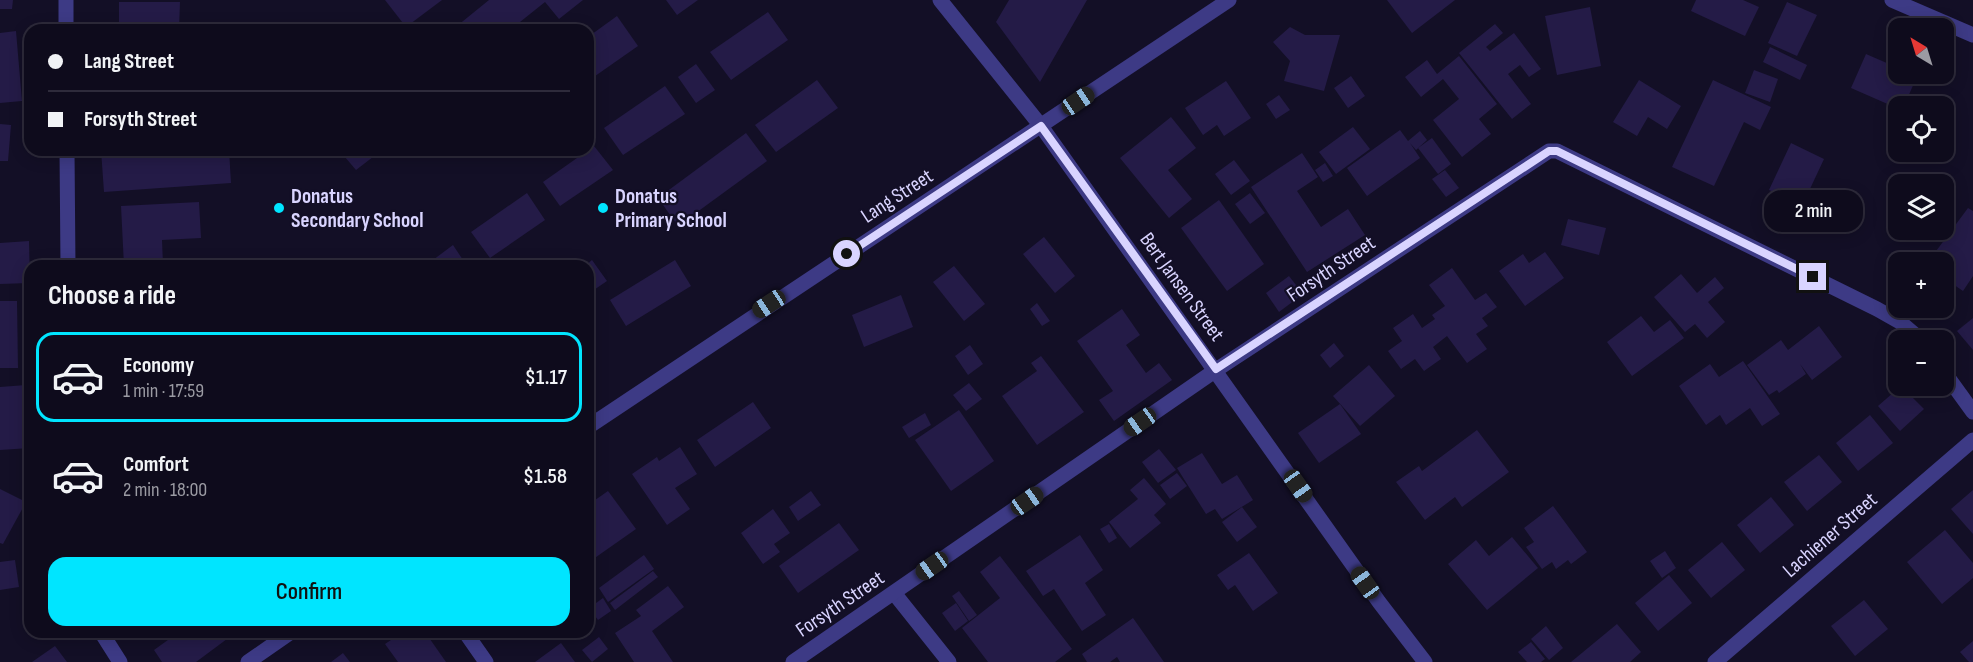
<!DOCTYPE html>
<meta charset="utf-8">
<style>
:root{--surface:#0e0b1c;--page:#1c1929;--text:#f1f3f6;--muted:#9b9ba3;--line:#2e2b3b;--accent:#00e5ff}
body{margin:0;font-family:"Sofia Sans Condensed",sans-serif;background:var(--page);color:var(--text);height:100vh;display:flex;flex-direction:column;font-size:22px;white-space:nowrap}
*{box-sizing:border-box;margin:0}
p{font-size:20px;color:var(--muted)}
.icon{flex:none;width:33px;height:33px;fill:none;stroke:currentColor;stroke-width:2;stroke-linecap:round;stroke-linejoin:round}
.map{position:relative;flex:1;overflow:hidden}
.side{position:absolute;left:24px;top:260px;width:570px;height:378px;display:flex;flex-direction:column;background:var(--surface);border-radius:18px;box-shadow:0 3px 15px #0003,0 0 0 2px var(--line)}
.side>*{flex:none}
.hud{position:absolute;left:24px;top:24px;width:570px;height:132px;border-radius:18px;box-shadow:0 3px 15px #0003,0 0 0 2px var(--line);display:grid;align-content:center;height:132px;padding:0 24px;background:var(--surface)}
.needle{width:39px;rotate:322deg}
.fabs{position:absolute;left:1888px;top:18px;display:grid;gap:12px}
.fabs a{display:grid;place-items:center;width:66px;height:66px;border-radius:12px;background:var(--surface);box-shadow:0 3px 15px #0003,0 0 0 2px var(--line);font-size:30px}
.end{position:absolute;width:27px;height:27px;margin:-14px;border:8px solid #d9d4ff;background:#111;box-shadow:0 0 0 3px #111}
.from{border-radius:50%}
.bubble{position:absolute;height:42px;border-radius:18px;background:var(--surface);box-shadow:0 3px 15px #0003,0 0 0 2px var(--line);font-size:20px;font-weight:600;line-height:42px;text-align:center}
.car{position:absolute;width:18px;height:36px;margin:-18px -9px;border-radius:8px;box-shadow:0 0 4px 2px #0007;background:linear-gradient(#222 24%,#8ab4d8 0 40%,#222 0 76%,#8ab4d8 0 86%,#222 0)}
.hud b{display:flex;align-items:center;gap:21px;height:57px;font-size:22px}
.hud b+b{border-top:2px solid var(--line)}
.hud i{width:15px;height:15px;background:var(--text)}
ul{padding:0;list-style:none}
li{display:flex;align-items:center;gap:18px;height:90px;margin:0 12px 9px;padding:0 12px;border:3px solid transparent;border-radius:18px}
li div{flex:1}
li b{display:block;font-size:22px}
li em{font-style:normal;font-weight:600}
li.selected{border-color:var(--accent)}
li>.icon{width:54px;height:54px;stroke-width:1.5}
h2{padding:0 24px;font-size:27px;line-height:72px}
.button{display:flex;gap:12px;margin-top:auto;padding:12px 24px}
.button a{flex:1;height:69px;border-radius:18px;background:var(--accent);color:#111;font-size:24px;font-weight:600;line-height:69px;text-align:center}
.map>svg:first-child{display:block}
.building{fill:#241b47}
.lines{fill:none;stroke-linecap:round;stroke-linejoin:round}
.minor{stroke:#3d3a85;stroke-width:15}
.route{stroke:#d9d4ff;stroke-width:8}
.poi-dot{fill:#00e5ff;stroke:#130f26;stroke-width:2}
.labels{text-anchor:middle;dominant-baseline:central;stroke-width:4.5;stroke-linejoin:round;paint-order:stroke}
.poi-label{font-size:21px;font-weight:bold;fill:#d9d4ff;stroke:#130f26;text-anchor:start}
.street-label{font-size:21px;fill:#d9d4ff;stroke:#130f26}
</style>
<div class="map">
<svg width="1973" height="662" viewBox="0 0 1973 662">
<rect width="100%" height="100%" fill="#130f26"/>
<g class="building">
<path d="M0,0h13l-1,9h-12z"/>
<path d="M385,0h57l-36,27z"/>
<path d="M489,0h94l-24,19 -14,-17 -35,28h-58z"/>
<path d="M666,0h32l-21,15z"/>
<path d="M1009,0h78l-47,82 -44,-60z"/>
<path d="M1387,0h68l-43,33z"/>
<path d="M1696,0h47l16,7 -14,29 -54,-25z"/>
<path d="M119,2h61l-1,28h-60z"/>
<path d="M1787,2l30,13 -20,41 -29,-13z"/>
<path d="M1590,7l11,59 -44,9 -12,-59z"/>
<path d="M768,12l20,28 -57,40 -21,-28z"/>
<path d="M617,16l21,30 -50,35v-44z"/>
<path d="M1495,24l8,9 -17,14 4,4 24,-18 27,36 -12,8 -9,-12 -12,9 23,30 -19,15 -53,-66z"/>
<path d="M1290,27l15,8h35l-16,56 -40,-10 6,-20 -17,-19z"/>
<path d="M16,31l6,70 -22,2v-70z"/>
<path d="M1770,47l37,18 -7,15 -37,-18z"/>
<path d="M1866,54l30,13 3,-4v11h19l-14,32 -5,3 -48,-21z"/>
<path d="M1459,56l38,48 -18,15 12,15 -29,23 -29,-37 26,-21 -16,-20 -22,18 -16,-20 22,-17 10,14z"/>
<path d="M696,64l19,26 -19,13 -18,-26z"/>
<path d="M1754,70l24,9 -8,23 -25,-9z"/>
<path d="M1351,76l14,20 -17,12 -14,-20z"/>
<path d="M817,80l21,28 -62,44 -21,-27z"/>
<path d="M1639,80l42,26 -14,23 -19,-12 -11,19 -24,-14z"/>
<path d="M1713,80l58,27 -11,23 -16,-8 -30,64 -42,-19z"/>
<path d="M1226,81l25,37 -27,18 -7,-11 -14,10 -18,-27z"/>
<path d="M665,86l20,28 -62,41 -19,-27z"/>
<path d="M1279,95l11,15 -14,9 -10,-15z"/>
<path d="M1171,117l25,31 -28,22 24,29 -23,19 -49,-60z"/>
<path d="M0,124l11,1 -3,36h-8z"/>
<path d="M1353,127l17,22 -34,25 -17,-22z"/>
<path d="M1400,130l8,11 12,-10 7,9 -11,10 -6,-7 10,15 -53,38 -20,-28z"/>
<path d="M746,133l21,28 -89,65 -20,-28z"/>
<path d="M1432,138l19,26 -13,10 -20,-26z"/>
<path d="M1791,143l33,16 -22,47 -33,-16z"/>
<path d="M594,146l19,24 -53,36 -17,-24z"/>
<path d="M101,150h128l2,33 -127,9z"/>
<path d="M339,150h43l-26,20z"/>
<path d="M1302,153l16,24 -21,14 24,36 27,-18 17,26 -58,37 -56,-85z"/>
<path d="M1234,160l16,21 -19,14 -16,-21z"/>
<path d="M1325,163l8,13 -10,6 -8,-12z"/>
<path d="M1445,170l14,18 -13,9 -14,-18z"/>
<path d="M527,193l18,27 -55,38 -19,-26z"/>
<path d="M1250,193l15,20 -15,11 -15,-20z"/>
<path d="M1219,200l45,64 -37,27 -46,-63z"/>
<path d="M199,202l2,36 -39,2 1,24 -39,2 -3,-60z"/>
<path d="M1968,208l5,3v65l-10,15 -19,-13v-16h-16z"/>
<path d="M1568,219l38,9 -7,27 -38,-10z"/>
<path d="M1044,237l31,39 -20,17 -32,-39z"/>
<path d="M29,241l1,42 -30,1v-41z"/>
<path d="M453,245l14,21h-42z"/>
<path d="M1545,252l19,26 -39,28 -26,-35 24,-17 6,9z"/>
<path d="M592,260l15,21 -19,13v-28h-3z"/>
<path d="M675,260l16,26 -65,40 -16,-26z"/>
<path d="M954,266l31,38 -21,17 -31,-39z"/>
<path d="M1452,268l23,32 11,-7 11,14 -15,11 6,8 -12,8 11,15 -20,14 -20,-27 -14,11 8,12 -17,12 -9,-12 -14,10 -13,-18 14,-10 -9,-13 20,-14 9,14 13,-9 -3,-4 13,-9 -16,-21z"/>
<path d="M1681,274l16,19 18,-16 9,11 -16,14 17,20 -18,16 -12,-14 -10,8 -31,-35z"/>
<path d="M1289,276l14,18 -24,18 -13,-19z"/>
<path d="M901,295l12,32 -49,20 -12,-32z"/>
<path d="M0,301h17l1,67h-18z"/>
<path d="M1037,303l13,18 -8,5 -12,-17z"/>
<path d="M1122,309l18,26 -14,10 20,28 13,-10 13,17 -58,41 -15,-21 14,-9 -36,-50z"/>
<path d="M1641,316l13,16 16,-12 14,18 -52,38 -25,-34z"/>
<path d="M1973,318v32l-16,-19z"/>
<path d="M1819,326l23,31 -30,23 -12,-16 6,10 -27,19 -2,-3 -8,5 -22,-30 34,-25 7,10z"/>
<path d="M1334,343l10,13 -14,12 -10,-13z"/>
<path d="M970,345l13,19 -15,11 -13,-19z"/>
<path d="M1041,356l43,56 -47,33 -35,-49 35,-25 -6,-8z"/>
<path d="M1743,361l37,53 -18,12 -12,-18 -24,17 -6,-10 -14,10 -27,-39 31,-22 9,13z"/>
<path d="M1369,365l26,31 -35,30 -27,-30z"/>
<path d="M969,383l13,16 -16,12 -13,-16z"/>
<path d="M26,385l4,63 -30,2v-63z"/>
<path d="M1901,386l23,23 -24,22 -22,-25z"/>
<path d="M753,402l18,26 -56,39 -18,-27z"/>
<path d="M1340,404l21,30 -42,29 -21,-30z"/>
<path d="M959,410l35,51 -43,30 -36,-51z"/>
<path d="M925,413l6,12 -22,13 -7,-11z"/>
<path d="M1870,415l23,28 -35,28 -22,-28z"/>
<path d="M1477,430l32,42 -47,35 -7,-10 -30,23 -29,-38 23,-16 3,5z"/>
<path d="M680,447l17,27 -22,14 15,21 -23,16 -35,-51 25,-17 2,4z"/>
<path d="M1159,449l17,21 -18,13 -16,-21z"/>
<path d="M1202,453l20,31 15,-9 16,25 -31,19 -7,-10 -9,5 -29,-46z"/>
<path d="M1819,455l23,27 -35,29 -23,-29z"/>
<path d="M1177,473l10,13 -17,13 -10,-14z"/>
<path d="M1144,478l22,26 -12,11 7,8 -31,25 -21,-26 29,-23 -8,-9z"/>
<path d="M0,489l26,13 -23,42 -3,-1z"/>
<path d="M1973,490v44l-22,-25z"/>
<path d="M608,491l28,38 -47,33 -1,-57z"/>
<path d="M811,491l10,14 -23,16 -9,-14z"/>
<path d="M1771,497l23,28 -34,28 -23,-28z"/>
<path d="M1553,506l34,46 -16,12 -3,-4 -12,9 -4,-7 -10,7 -16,-22 8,-5 -10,-14z"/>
<path d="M1242,507l15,20 -20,15 -15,-20z"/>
<path d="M773,509l17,24 -16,11 6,8 -17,12 -22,-31z"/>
<path d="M839,523l20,27 -61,43 -19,-27z"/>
<path d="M1109,524l8,14 -8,5 -9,-14z"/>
<path d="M1945,530l28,33v15l-31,26 -35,-42z"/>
<path d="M1080,535l23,35 -18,13 21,32 -24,16 -28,-42 -11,7 -17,-25z"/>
<path d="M1512,537l26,31 -51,42 -39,-46 28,-24 13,16z"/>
<path d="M1722,542l23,28 -34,28 -23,-28z"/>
<path d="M1665,551l11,17 -14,10 -12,-17z"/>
<path d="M1249,553l29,40 -25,18 -18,-26 -7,5 -11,-15z"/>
<path d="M644,555l10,14 -46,33 -9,-14z"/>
<path d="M1000,556l72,93 -17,13h-67l-26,-34 38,-30 -20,-26z"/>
<path d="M15,560l4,27 -19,3v-28z"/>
<path d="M653,571l5,6 -43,33 -5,-7z"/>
<path d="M1669,575l23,28 -34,28 -23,-28z"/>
<path d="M668,586l16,21 -32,24 21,31h-39l-19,-29 26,-17 -5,-6z"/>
<path d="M959,591l18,24 -8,6 -17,-25z"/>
<path d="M603,598l8,13 -13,9 -9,-12z"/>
<path d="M1864,600l24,29 -33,27 -24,-30z"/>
<path d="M956,603l12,18 -13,10 -13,-18z"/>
<path d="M1133,618l31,44h-44l-3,-5 -7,5h-23l-5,-8z"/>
<path d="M1617,624l24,28 -11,10h-59z"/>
<path d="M1546,626l17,22 -14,12 -18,-21z"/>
<path d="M179,632h49l3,4 -35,26h-34l-8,-12z"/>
<path d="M403,632h22l21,30h-48l-13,-18z"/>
<path d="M599,637l9,12 -16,13 -10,-12z"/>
<path d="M1973,641v21h-4l-9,-10z"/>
<path d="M1531,642l14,17 -4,3h-14l-9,-10z"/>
<path d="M561,643l14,19h-40z"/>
<path d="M55,646l12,16h-35z"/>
<path d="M343,653l7,9h-19z"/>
</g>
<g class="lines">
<g class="minor">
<path d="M66,0v30"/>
<path d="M940,0l101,126 338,476 46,60"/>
<path d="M1892,0l81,35"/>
<path d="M67,150l1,116"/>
<path d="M1944,372l29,40"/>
<path d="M588,427l641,-427"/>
<path d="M894,593l55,69"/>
<path d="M101,632l19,30"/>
<path d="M465,632l21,30"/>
<path d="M248,662l43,-30"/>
<path d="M793,662l423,-292 333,-219h8l320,158 23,13 21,18"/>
<path d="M1715,662l258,-222"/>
</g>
</g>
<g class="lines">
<path class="route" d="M847,254l194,-128 175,243 333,-218h8l256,126"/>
</g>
<g class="poi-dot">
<circle cx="279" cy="208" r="6"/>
<circle cx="603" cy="208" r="6"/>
</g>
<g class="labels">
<g class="poi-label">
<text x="291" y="196">Donatus<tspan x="291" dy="24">Secondary School</tspan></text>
<text x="615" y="196">Donatus<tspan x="615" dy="24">Primary School</tspan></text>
</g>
<g class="street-label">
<text transform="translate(897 196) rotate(-33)">Lang Street</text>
<text transform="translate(1331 269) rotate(-34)">Forsyth Street</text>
<text transform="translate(1182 287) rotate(54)">Bert Jansen Street</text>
<text transform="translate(1830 535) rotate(-41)">Lachiener Street</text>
<text transform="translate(840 604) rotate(-34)">Forsyth Street</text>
</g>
</g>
</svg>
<div class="fabs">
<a><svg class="needle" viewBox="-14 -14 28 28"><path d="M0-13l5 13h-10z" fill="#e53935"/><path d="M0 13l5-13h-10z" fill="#9b9ba3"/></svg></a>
<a><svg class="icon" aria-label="locate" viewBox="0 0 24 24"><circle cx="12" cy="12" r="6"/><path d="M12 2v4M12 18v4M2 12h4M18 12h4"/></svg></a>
<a><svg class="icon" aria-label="layers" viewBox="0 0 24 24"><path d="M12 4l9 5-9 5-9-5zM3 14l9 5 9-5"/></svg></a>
<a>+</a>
<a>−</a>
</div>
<i class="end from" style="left:847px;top:254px"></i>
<i class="end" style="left:1813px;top:277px"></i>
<div class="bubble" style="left:1764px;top:190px;width:99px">2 min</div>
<i class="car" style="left:1078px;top:101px;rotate:56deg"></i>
<i class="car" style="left:769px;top:304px;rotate:237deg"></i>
<i class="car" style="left:1140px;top:422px;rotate:235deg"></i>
<i class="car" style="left:1298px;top:486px;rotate:145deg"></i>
<i class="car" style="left:1027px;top:501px;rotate:55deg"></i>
<i class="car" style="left:932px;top:566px;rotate:235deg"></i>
<i class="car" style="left:1365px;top:583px;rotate:325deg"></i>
<div class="hud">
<b><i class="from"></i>Lang Street</b>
<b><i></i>Forsyth Street</b>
</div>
<section class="side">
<h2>Choose a ride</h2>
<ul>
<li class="selected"><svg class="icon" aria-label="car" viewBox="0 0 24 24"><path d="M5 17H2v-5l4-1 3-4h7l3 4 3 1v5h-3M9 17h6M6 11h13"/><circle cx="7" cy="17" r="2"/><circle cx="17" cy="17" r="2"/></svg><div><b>Economy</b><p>1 min · 17:59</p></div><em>$1.17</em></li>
<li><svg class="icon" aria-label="car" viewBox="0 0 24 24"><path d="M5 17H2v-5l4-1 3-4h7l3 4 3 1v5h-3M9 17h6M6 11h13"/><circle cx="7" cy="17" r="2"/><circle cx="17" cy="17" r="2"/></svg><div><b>Comfort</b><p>2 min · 18:00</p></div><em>$1.58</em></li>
</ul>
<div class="button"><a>Confirm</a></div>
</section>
</div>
